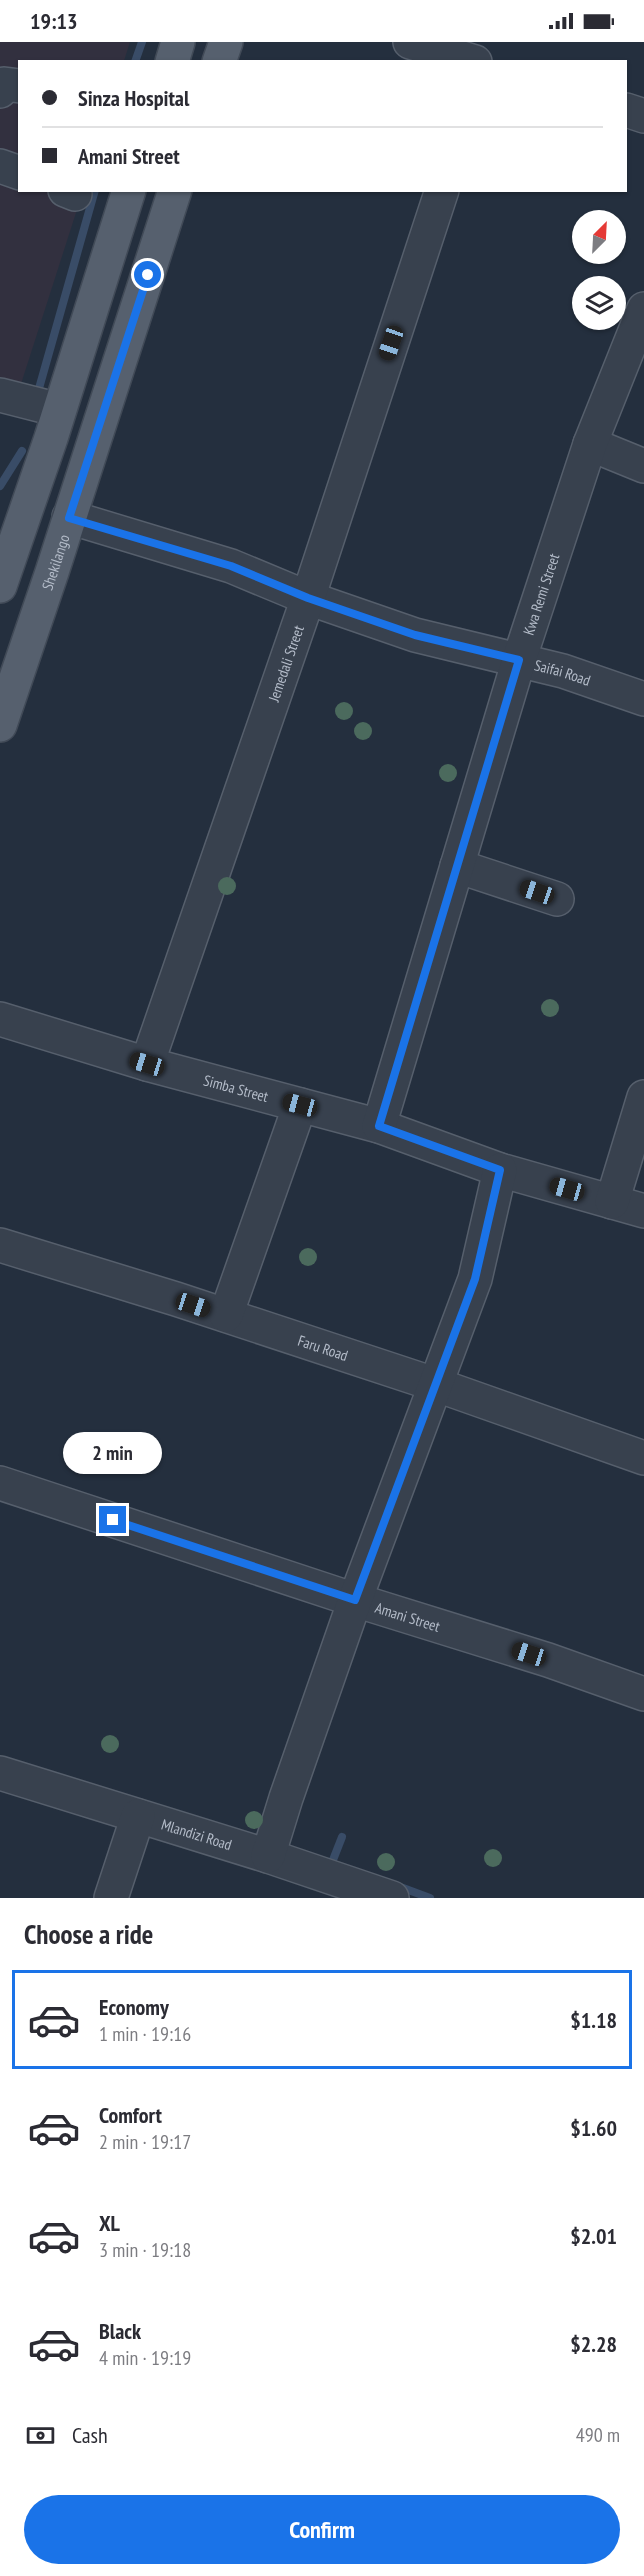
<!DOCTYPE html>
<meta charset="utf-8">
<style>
:root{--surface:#fff;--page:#f2f2f3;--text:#2b2b33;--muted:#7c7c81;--line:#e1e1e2;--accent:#1a73e8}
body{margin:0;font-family:"PT Sans Narrow",sans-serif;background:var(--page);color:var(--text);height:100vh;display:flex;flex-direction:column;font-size:22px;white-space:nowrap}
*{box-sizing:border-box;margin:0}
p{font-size:20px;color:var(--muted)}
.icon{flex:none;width:33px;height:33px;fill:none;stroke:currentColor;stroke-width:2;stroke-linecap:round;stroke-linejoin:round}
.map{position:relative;height:1856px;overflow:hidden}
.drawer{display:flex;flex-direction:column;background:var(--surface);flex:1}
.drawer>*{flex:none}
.guide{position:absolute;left:18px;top:18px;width:609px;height:132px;border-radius:0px;box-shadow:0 2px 4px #0004;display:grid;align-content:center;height:132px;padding:0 24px;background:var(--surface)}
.needle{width:39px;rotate:24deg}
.controls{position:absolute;left:572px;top:168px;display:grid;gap:12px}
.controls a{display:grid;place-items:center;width:54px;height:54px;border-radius:50%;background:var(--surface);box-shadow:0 2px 4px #0004;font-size:30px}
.end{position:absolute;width:27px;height:27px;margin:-14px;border:8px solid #1a73e8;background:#fff;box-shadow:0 0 0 3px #fff}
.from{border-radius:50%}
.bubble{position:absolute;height:42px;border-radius:21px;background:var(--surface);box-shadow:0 2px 4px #0004;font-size:20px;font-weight:600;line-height:42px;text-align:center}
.car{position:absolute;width:18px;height:36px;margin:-18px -9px;border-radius:8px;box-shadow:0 0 4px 2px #0007;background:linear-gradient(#222 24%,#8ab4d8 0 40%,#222 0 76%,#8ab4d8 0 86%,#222 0)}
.guide b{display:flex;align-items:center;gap:21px;height:57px;font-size:22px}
.guide b+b{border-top:2px solid var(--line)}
.guide i{width:15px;height:15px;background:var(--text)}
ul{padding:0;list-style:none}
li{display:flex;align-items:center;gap:18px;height:99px;margin:0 12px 9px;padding:0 12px;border:3px solid transparent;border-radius:0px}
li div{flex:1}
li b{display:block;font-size:22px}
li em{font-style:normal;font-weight:600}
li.active{border-color:var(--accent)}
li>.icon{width:54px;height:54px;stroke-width:1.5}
h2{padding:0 24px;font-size:27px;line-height:72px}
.pay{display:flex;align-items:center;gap:15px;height:66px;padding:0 24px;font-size:22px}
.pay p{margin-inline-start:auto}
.cta{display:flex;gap:12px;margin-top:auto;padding:12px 24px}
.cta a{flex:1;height:69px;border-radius:36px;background:var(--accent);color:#fff;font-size:24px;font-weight:600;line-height:69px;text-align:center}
.status{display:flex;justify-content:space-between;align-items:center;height:42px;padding:0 30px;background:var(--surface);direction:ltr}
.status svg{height:16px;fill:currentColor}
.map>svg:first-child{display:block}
.medical{fill:#32303f}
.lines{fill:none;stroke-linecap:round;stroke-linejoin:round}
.stream{stroke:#394c67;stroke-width:8}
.minor-casing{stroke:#565f6c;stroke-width:36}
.major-casing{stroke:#414a57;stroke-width:36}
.minor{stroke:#38414e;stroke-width:33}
.major{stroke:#56606e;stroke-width:33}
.tree{fill:#4b6a5d}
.route{stroke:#1a73e8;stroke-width:8}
.labels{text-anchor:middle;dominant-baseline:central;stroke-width:6;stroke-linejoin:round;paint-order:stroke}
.street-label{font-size:15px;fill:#b4bcc9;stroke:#1d2633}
</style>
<div class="status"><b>19:13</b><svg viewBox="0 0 49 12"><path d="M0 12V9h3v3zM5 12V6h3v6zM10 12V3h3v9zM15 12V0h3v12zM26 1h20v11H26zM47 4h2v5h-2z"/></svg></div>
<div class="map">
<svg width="644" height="1856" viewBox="0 0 644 1856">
<rect width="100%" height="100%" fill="#242f3e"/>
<path class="medical" d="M0,0h130l-6,19 -104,1v128l63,1 -62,193 -21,-2z"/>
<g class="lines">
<g class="stream">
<path d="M135,20l7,-20"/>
<path d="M36,357l59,-209"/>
<path d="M0,444l22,-35"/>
<path d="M331,1823l11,-28"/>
<path d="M395,1843l35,13"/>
</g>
<defs>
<g id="minor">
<path d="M410,0l65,20"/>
<path d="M0,49l4,-7 16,2"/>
<path d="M626,68l18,6"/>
<path d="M0,124l20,7"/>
<path d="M65,148l10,4"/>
<path d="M0,353l59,15"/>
<path d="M590,402l54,22"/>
<path id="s1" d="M69,475l162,49 77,32 107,37 148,36 81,28"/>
<path d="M457,824l100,33"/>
<path id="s2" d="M0,977l147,45 232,62 121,44 144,41"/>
<path id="s3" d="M147,1022l161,-466 134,-408"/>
<path id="s4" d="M379,1084l140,-466 71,-216 54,-135"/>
<path d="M612,1160l32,-105"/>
<path id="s5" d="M0,1203l176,54 261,86 207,73"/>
<path d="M226,1273l74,-210"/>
<path id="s6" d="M0,1441l355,117 193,60 96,34"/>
<path id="s7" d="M0,1731l268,83 124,42"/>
<path d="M268,1814l18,-58 69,-198 120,-321 25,-109"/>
<path d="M111,1856l27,-82"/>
</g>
<g id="major">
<path d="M172,20l6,-20"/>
<path d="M219,20l7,-20"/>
<path d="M0,544l51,-148 78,-248"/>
<path id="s8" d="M0,683l52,-153 123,-382"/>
</g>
</defs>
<use href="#minor" class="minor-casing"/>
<use href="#major" class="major-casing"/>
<use href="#minor" class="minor"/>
<use href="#major" class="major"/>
</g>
<g class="tree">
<circle cx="344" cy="669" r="9"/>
<circle cx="363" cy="689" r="9"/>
<circle cx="448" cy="731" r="9"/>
<circle cx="227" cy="844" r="9"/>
<circle cx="550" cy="966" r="9"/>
<circle cx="308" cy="1215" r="9"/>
<circle cx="110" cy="1702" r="9"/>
<circle cx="254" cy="1778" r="9"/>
<circle cx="493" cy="1816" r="9"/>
<circle cx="386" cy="1820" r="9"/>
</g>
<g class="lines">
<path class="route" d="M113,1478l242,80 120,-321 25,-109 -121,-44 140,-466 -104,-25 -107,-37 -77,-32 -162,-48 79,-243"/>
</g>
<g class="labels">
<g class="street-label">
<text stroke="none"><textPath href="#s8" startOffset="172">Shekilango</textPath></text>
<text stroke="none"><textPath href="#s4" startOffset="556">Kwa Remi Street</textPath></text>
<text stroke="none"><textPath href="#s3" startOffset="424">Jemedali Street</textPath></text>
<text stroke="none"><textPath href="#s1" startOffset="518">Saifai Road</textPath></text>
<text stroke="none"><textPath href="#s2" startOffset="246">Simba Street</textPath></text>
<text stroke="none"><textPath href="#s5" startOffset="339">Faru Road</textPath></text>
<text stroke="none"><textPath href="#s6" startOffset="429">Amani Street</textPath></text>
<text stroke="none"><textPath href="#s7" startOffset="206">Mlandizi Road</textPath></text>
</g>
</g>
</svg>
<div class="controls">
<a><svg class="needle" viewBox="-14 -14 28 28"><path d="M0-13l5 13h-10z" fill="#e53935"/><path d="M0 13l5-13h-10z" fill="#7c7c81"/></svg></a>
<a><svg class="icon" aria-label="layers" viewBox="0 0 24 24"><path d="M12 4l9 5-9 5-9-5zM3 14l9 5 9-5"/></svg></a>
</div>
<i class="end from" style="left:148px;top:233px"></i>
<i class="end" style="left:113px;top:1478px"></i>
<div class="bubble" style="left:63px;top:1390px;width:99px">2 min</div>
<i class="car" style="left:391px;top:301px;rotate:199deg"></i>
<i class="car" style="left:537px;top:850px;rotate:289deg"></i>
<i class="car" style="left:147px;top:1022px;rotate:287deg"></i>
<i class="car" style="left:300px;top:1063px;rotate:285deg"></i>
<i class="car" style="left:567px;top:1147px;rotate:286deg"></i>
<i class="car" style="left:193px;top:1263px;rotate:108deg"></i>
<i class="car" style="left:529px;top:1612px;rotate:288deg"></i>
<div class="guide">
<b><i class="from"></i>Sinza Hospital</b>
<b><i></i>Amani Street</b>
</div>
</div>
<section class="drawer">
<h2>Choose a ride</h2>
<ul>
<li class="active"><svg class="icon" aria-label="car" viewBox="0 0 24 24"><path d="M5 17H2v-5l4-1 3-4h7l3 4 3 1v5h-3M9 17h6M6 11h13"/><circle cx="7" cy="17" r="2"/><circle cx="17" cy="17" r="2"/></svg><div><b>Economy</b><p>1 min · 19:16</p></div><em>$1.18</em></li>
<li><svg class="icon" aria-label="car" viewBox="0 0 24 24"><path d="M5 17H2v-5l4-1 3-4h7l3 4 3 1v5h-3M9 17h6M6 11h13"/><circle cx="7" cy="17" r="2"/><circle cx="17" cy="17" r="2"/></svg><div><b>Comfort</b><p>2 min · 19:17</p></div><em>$1.60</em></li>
<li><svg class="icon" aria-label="car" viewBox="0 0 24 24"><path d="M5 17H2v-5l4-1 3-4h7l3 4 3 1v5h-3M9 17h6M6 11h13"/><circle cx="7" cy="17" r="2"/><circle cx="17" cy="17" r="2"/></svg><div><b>XL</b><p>3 min · 19:18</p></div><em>$2.01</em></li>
<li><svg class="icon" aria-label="car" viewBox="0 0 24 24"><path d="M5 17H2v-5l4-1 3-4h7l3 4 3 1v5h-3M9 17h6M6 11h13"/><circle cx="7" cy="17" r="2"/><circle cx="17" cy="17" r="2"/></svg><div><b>Black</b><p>4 min · 19:19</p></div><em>$2.28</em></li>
</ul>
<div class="pay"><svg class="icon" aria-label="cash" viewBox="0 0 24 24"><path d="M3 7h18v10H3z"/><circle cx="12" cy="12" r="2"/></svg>Cash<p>490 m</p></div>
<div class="cta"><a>Confirm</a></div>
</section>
